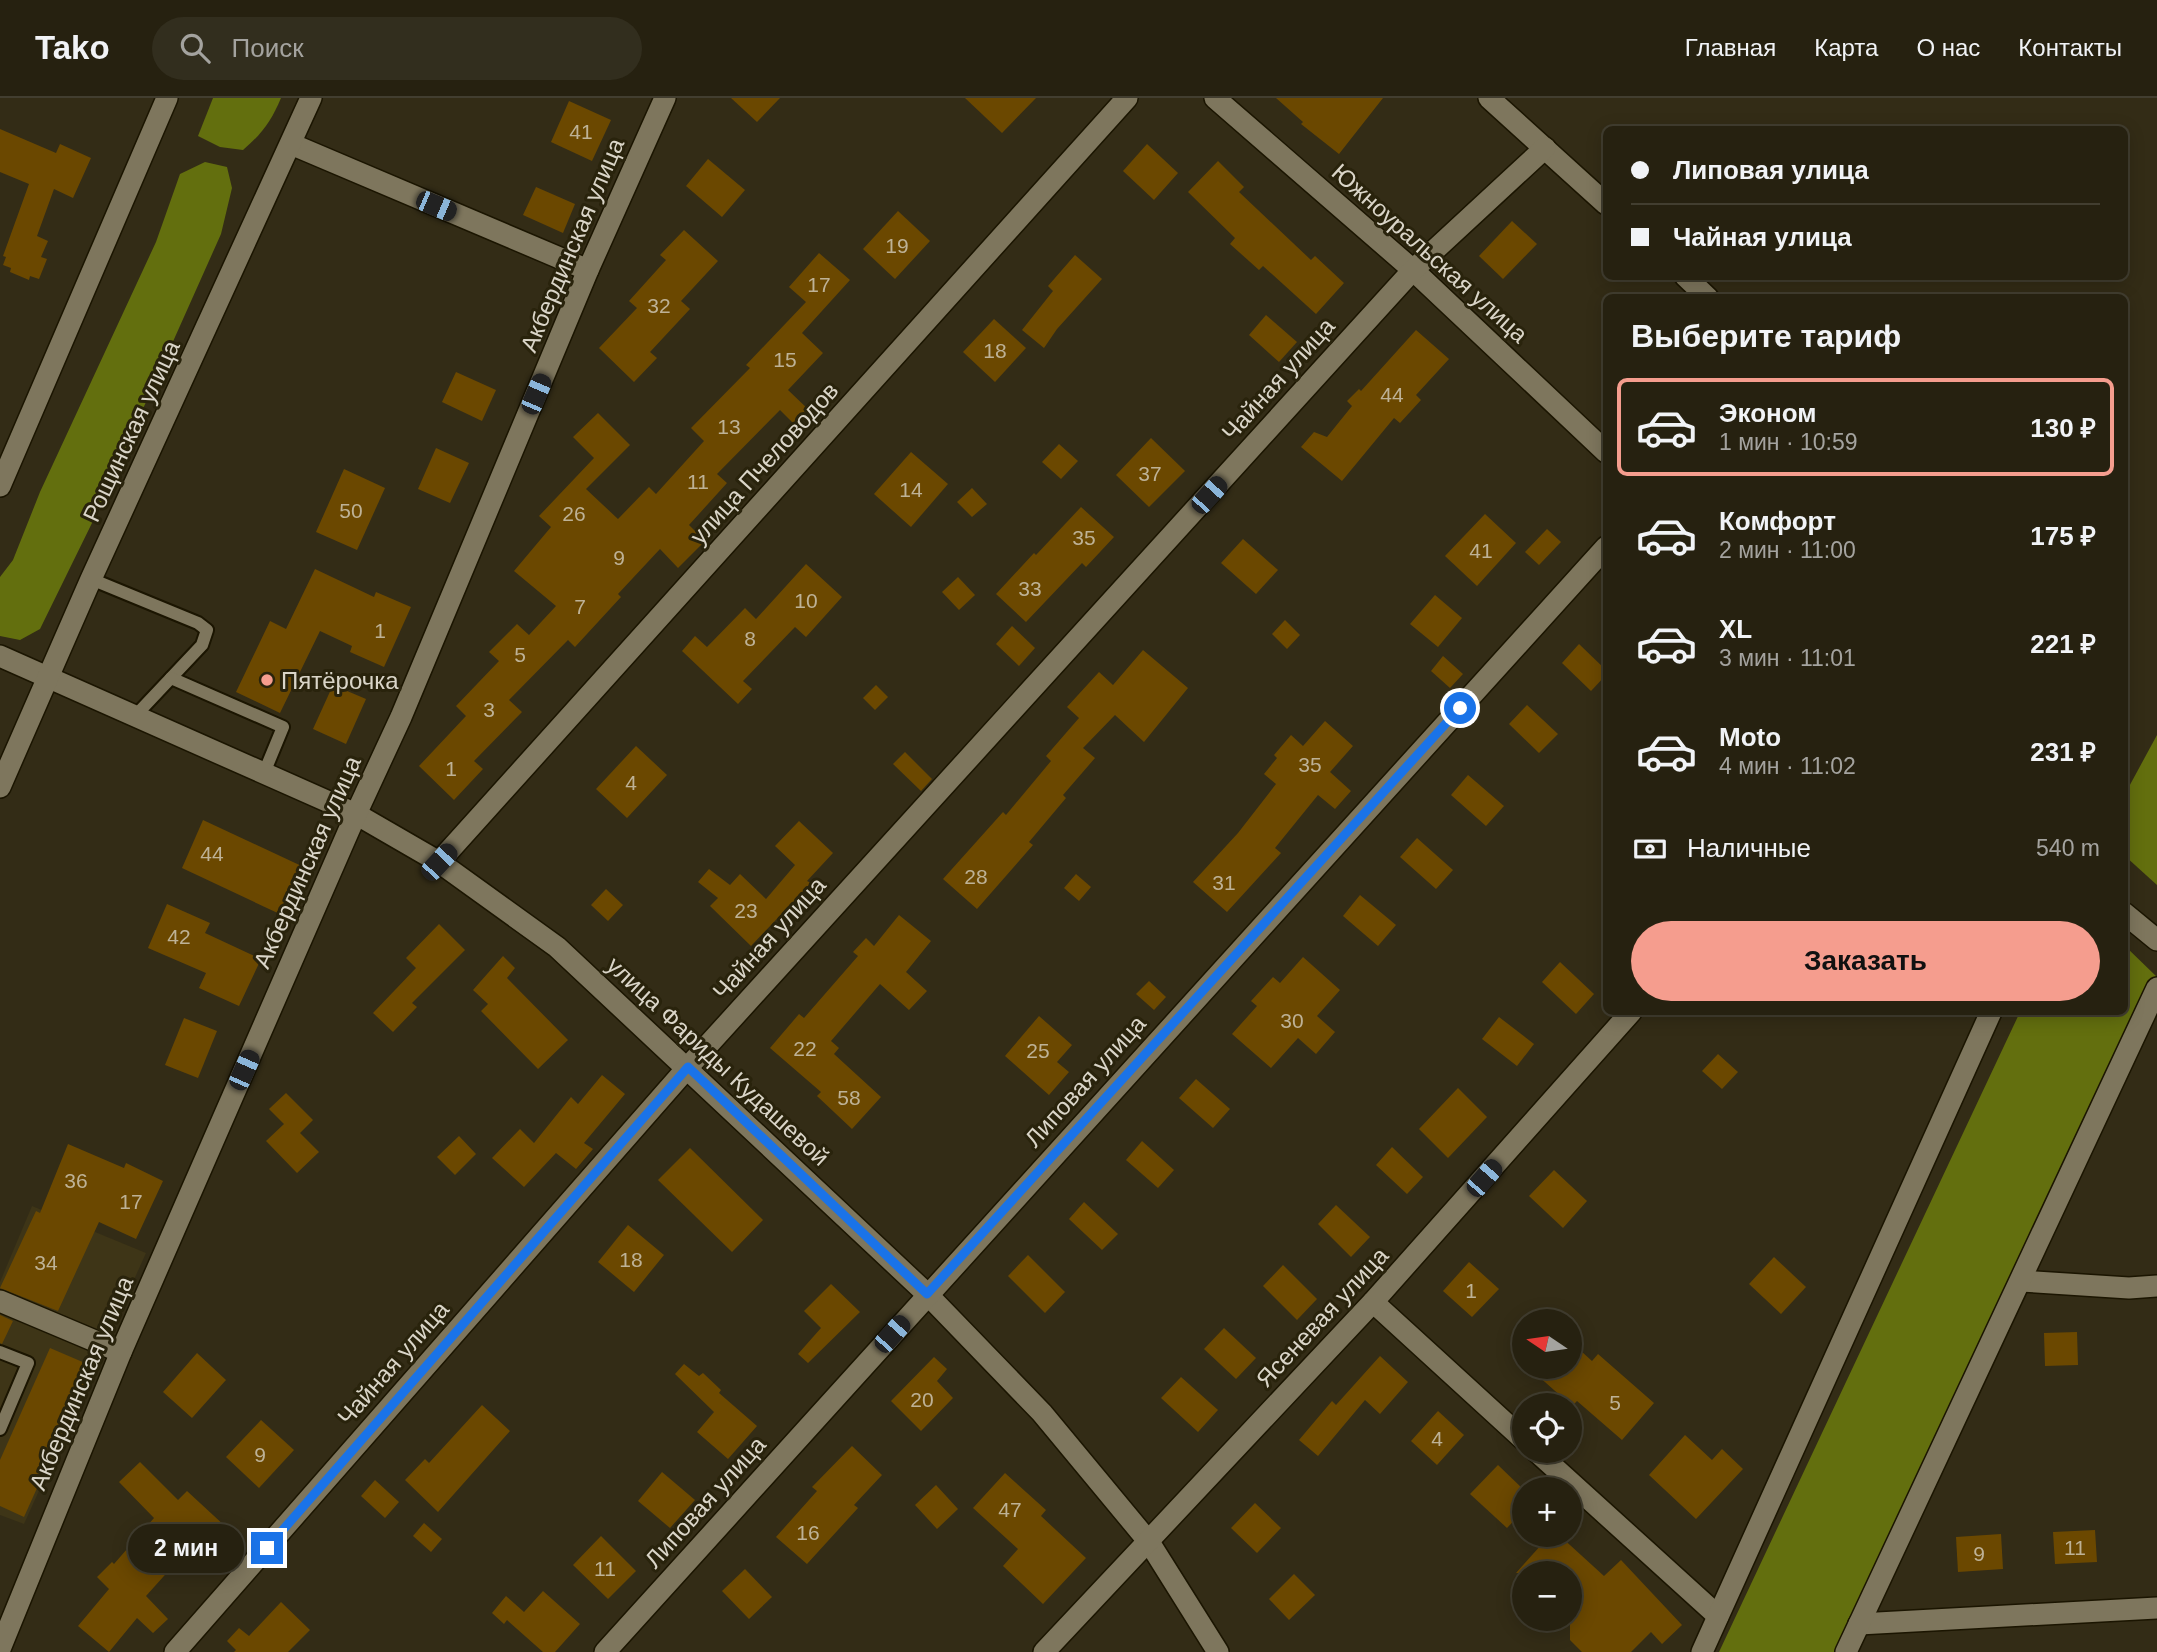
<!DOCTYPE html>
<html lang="ru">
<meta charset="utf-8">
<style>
:root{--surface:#262110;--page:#322e1e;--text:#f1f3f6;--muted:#a4a39f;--line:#423e30;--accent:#f59d8e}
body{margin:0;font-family:Arial,sans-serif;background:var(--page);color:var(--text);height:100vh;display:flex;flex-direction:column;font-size:26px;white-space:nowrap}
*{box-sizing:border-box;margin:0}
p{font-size:23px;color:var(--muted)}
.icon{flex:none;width:38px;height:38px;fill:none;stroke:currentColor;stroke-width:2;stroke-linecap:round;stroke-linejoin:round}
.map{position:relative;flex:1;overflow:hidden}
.side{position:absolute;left:1603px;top:196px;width:525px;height:721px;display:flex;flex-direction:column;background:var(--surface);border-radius:10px;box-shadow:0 4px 18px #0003,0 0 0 2px var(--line)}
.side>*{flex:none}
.hud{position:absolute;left:1603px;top:28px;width:525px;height:154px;border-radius:10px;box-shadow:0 4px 18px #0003,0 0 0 2px var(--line);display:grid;align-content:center;height:154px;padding:0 28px;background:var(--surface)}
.needle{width:46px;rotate:283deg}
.controls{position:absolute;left:1512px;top:1211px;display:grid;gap:14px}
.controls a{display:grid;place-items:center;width:70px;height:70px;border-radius:50%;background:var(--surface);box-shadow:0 4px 18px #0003,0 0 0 2px var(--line);font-size:35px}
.end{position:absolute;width:32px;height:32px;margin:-16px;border:9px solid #1a73e8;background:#fff;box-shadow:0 0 0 4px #fff}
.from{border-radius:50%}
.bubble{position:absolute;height:49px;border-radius:24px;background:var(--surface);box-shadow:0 4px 18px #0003,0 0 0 2px var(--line);font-size:23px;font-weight:700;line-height:49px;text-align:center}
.car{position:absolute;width:21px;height:42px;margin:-21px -10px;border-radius:9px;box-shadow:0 0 5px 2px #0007;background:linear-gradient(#222 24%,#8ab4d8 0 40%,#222 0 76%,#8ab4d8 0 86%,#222 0)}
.hud b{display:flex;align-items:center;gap:24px;height:66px;font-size:26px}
.hud b+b{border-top:2px solid var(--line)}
.hud i{width:18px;height:18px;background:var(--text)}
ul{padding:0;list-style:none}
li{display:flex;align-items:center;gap:21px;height:98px;margin:0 14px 10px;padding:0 14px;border:4px solid transparent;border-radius:10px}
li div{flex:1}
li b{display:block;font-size:26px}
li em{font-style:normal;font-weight:700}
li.current{border-color:var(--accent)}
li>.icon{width:63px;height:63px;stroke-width:1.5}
h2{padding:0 28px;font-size:32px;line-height:84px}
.pay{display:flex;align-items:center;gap:18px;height:77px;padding:0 28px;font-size:26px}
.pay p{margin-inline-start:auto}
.button{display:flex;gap:14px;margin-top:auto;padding:14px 28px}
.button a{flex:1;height:80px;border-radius:42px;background:var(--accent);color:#111;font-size:28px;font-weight:700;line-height:80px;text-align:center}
header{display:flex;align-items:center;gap:42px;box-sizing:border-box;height:98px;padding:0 35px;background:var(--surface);border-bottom:2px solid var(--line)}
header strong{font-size:33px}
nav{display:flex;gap:38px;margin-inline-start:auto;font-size:24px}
.search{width:490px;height:63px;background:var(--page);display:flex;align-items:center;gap:18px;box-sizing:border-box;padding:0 24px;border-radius:38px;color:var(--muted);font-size:26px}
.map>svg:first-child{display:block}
.built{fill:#3e3517}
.forest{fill:#636f0e}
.building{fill:#6b4800}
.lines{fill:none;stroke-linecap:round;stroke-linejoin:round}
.lane-casing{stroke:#1b1501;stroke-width:16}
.street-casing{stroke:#1b1501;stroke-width:24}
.secondary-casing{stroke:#1b1501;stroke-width:24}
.lane{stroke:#7e765d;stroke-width:12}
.street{stroke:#7e765d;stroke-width:21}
.secondary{stroke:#7e765d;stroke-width:21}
.route{stroke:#1a73e8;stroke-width:9}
.poi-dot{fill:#f59d8e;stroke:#29230c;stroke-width:2.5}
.labels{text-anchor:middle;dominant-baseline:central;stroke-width:6;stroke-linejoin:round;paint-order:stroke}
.number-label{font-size:21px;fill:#beb296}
.street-label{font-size:24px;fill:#dad5c8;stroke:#29230c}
.poi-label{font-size:24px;fill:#dad5c8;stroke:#29230c;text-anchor:start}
</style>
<header>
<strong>Tako</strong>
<div class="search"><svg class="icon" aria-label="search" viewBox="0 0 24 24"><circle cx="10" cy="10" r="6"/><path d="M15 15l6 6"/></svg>Поиск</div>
<nav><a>Главная</a><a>Карта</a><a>О нас</a><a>Контакты</a></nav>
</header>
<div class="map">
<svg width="2157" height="1554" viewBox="0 0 2157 1554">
<rect width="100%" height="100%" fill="#332c16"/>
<path class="built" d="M32,1108l114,47 -122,271 -24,-9v-233z"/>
<g class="forest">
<path d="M213,0h68c-9,22 -20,37 -38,52l-23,-3 -22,-11z"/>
<path d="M205,64l22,5 5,21 -11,46 -129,289 -52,106 -20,11 -20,-4v-59l13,-17 27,-68 116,-250 24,-68z"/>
<path d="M2157,637v150l-32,-29v-62z"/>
<path d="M2125,848l32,31v18l-322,657h-116l301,-640h104z"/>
</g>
<g class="building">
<path d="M731,0h49l-23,24z"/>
<path d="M965,0h71l-34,35z"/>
<path d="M1276,0h107l-44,56 -38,-30 2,-2z"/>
<path d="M569,3l42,19 -19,41 -41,-19z"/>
<path d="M0,31l56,24 4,-9 31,14 -18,40 -19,-9 -17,47 11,5 -7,16 6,2 -8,20 -9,-3 -1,4 -19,-8 1,-4 -8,-3 3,-8 -3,-1 26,-72 -29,-12z"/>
<path d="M1147,46l31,29 -24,27 -31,-29z"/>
<path d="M708,61l37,31 -23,27 -36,-31z"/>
<path d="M1218,63l26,26 -5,5 72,68 4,-4 29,27 -28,31 -53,-48 -4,4 -29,-26 5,-6 -47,-46z"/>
<path d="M536,89l39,17 -12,29 -40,-18z"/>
<path d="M898,113l32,30 -35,38 -32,-30z"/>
<path d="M1512,123l25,23 -34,35 -24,-23z"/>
<path d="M684,132l34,31 -37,40 9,8 -40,43 7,6 -23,24 -35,-34 38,-40 -8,-7 37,-41 -6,-5z"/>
<path d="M819,155l31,27 -48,53 21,20 -35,37 22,21 -14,15 -16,-16 -63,64 10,9 -38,42 16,16 -27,27 -18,-19 -42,45 3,3 -46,50 -7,-7 -59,60 13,12 -48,49 9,8 -29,31 -35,-34 47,-50 -10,-10 43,-45 -10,-9 28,-28 12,11 27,-29 -42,-35 37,-44 -12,-11 55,-58 -21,-21 25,-24 32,32 -44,44 32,30 31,-32 7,7 48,-53 -13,-13 59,-60 -4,-3 60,-63 -17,-15z"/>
<path d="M1075,157l27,24 -45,50 -13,19 -22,-18 31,-39 -5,-5z"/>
<path d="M1266,217l31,27 -18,20 -30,-27z"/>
<path d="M994,221l32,29 -31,34 -32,-30z"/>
<path d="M1416,232l33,29 -33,36 5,5 -21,23 -6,-5 -52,63 -41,-34 13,-15 13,5 25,-31 -5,-5 12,-12 2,2z"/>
<path d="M456,274l40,18 -14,31 -40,-19z"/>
<path d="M1151,340l34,33 -36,36 -33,-32z"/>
<path d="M1059,346l19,17 -17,18 -19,-17z"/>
<path d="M436,350l33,15 -19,40 -32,-14z"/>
<path d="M911,354l37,32 -37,43 -37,-33z"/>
<path d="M344,371l41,19 -28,62 -41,-18z"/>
<path d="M972,390l15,16 -15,13 -15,-15z"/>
<path d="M1081,409l33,30 -28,30 -4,-4 -56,59 -30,-28 38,-41 2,2z"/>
<path d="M1485,416l31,29 -39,43 -32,-30z"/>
<path d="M1547,431l14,13 -22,23 -14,-13z"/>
<path d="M1243,441l35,31 -22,24 -35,-31z"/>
<path d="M806,466l36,33 -36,40 -11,-10 -52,54 9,8 -14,15 -56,-53 13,-15 12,11 38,-39 11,11z"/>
<path d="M315,471l59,28 2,-5 35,15 -27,60 -34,-15 2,-6 -32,-15 -40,82 -44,-21 34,-71 16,8z"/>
<path d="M958,479l17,18 -16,15 -17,-18z"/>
<path d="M1435,497l27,23 -24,29 -28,-23z"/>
<path d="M1285,522l15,15 -13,14 -15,-15z"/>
<path d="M1012,528l23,22 -16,18 -23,-22z"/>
<path d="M1579,546l27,26v5l-15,16 -29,-28z"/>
<path d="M1143,552l45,38 -44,54 -29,-27 -32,33 12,10 -32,37 3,3 -37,44 4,3 -56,64 -34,-30 60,-67 3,3 45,-54 -5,-5 33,-38 -12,-11 32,-35 14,13z"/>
<path d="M1443,558l20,18 -13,14 -19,-17z"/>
<path d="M333,587l33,14 -20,45 -33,-15z"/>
<path d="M876,587l12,12 -13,13 -12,-12z"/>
<path d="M1527,607l31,29 -19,19 -30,-29z"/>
<path d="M1325,623l28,25 -23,26 21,19 -16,18 -17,-14 -43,53 6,5 -54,59 -34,-30 45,-49 38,-49 -12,-10 13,-16 -3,-3 17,-20 12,11z"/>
<path d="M636,648l31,29 -40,43 -31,-29z"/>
<path d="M905,654l27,27 -11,12 -28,-27z"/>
<path d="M1468,677l36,31 -18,20 -35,-31z"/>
<path d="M203,722l105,49 -24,47 -102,-48z"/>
<path d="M799,723l34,32 -26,28 4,2 -60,63 -41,-40 8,-8 -20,-16 11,-13 21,16 10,-11 26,25 29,-34 -20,-19z"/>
<path d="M1417,740l36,32 -17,19 -36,-32z"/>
<path d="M1076,776l15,13 -12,14 -15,-13z"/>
<path d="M606,791l17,16 -15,16 -17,-16z"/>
<path d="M1360,797l36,30 -18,21 -35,-30z"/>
<path d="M167,806l43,19 -5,10 56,26 -22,47 -40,-18 7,-15 -58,-25z"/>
<path d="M899,817l32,26 -25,31 21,19 -18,19 -29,-26 -49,57 8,7 -5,6 47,43 -29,32 -35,-33 4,-4 -51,-44 29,-34 5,4 54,-62 -5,-4 13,-14 8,8z"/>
<path d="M439,826l26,26 -53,53 5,4 -24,25 -20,-19 43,-45 -10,-10z"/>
<path d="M503,858l12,12 -8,10 61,62 -30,29 -57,-58 7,-7 -15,-14z"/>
<path d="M1303,859l37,33 -23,26 18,16 -19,22 -18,-16 -27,30 -39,-34 25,-28 -6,-5 22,-24 7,6z"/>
<path d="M1560,864l34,32 -18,20 -34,-32z"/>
<path d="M1149,883l17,16 -12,13 -18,-16z"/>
<path d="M1039,918l33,29 -15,17 12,10 -20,23 -44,-39z"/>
<path d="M1499,919l35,27 -17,22 -35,-27z"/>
<path d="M184,920l33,13 -19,47 -33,-13z"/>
<path d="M1718,956l20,18 -16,17 -20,-18z"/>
<path d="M602,977l23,19 -41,49 9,6 -17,20 -20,-16 -32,34 -32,-29 28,-29 14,14 37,-46 7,7z"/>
<path d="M1196,981l34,30 -17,19 -34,-30z"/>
<path d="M1458,990l29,29 -39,41 -29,-29z"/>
<path d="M286,995l27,27 -13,13 19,19 -22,21 -31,-32 18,-17 -15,-15z"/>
<path d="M459,1038l17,18 -21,21 -18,-18z"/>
<path d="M1142,1043l32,29 -16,18 -32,-28z"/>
<path d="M68,1046l56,24 2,-5 37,18 -27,58 -37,-17 -41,89 -58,-23 36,-77 4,2z"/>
<path d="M1392,1049l31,30 -16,17 -31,-29z"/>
<path d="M690,1050l73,72 -31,32 -74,-72z"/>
<path d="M1554,1072l33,31 -24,27 -34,-32z"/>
<path d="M1084,1104l34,32 -16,16 -33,-31z"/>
<path d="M1336,1107l34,32 -19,20 -33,-33z"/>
<path d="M628,1127l36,30 -30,37 -36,-30z"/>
<path d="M1028,1157l37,37 -20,21 -37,-37z"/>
<path d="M1774,1159l32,30 -25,27 -32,-30z"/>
<path d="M1469,1164l30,27 -27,28 -29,-26z"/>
<path d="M1283,1167l34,34 -20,21 -34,-34z"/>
<path d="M831,1186l29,28 -52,51 -10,-9 23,-26 -17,-17z"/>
<path d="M0,1217l13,6 -11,23 -2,-1z"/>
<path d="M1224,1230l32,30 -20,21 -32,-30z"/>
<path d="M2077,1234l1,33 -33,1 -1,-33z"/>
<path d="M1570,1243l22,20 6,-7 56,49 -32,37 -45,-39 -5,5 -44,-39h42z"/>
<path d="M50,1250l42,18 -68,151 -24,-11v-46z"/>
<path d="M197,1255l29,27 -34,38 -29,-26z"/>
<path d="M1380,1258l28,26 -28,32 -15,-14 -47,56 -19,-16 33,-39 4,4z"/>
<path d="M934,1259l13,12 -10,12 16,17 -32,33 -30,-30z"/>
<path d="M684,1266l15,12 4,-3 18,17 -2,3 38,33 -29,33 -31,-27 17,-20 -39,-38z"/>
<path d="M1181,1279l37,33 -20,22 -37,-34z"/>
<path d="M482,1307l28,26 -72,81 -33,-32 20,-21 4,4z"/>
<path d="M1438,1313l26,24 -27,30 -26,-24z"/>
<path d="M261,1322l33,30 -35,38 -33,-31z"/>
<path d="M1685,1337l27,25 10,-11 21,20 -47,50 -47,-44z"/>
<path d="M852,1348l30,29 -28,30 4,3 -51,56 -31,-27 41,-46 -5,-4z"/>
<path d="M140,1364l38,38 9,-9 39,36 -27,29 -9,-9 -44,49 22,23 -15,14 -16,-15 -28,34 -31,-26 31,-37 -12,-12 15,-15 2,2 40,-46 -35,-36z"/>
<path d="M1498,1367l26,25v20l-17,18 -37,-34z"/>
<path d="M662,1374l33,28 -25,28 -32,-27z"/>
<path d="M1005,1375l41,37 -5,6 45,42 -43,46 -40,-38 15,-17 -45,-41z"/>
<path d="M375,1382l24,22 -14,16 -24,-22z"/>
<path d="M936,1387l22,24 -21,20 -22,-24z"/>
<path d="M1255,1405l26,25 -24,25 -26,-25z"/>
<path d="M424,1425l18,16 -11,13 -18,-16z"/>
<path d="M2095,1432l2,32 -42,2 -2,-32z"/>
<path d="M2001,1436l2,35 -45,3 -2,-35z"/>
<path d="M1550,1437h9l45,41 17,-16 61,65 -20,19 -11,-12 -20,20h-49l-12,-12v-67h-54z"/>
<path d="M601,1438l35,35 -28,28 -35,-34z"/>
<path d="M745,1471l27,28 -23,22 -27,-28z"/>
<path d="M1294,1476l21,21 -26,25 -20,-21z"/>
<path d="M543,1493l37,33 -25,28h-12l-36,-32 -3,4 -12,-11 14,-17 18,16z"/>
<path d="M281,1504l29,28 -22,22h-54l2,-2 -9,-9 12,-13 10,8z"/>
</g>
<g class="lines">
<defs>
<g id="lane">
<path d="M91,481l107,44 9,7 -5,15 -66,70"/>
<path d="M171,580l112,49 -19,46"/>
<path d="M0,1254l28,11 -28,66"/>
</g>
<g id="street">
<path d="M1215,0l198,172 193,182"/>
<path d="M1489,0l117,106"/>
<path d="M291,46l297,126"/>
<path d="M1685,178l23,22"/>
<path d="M0,388l167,-388"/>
<path d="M0,558l356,158 83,48 118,85 370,347 115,119 107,129 69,110"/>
<path d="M439,764l688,-764"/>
<path d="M2124,815l33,27"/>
<path d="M2021,1183l108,7 28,-2"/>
<path d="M0,1203l121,51"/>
<path d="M1373,1204l151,138"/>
<path d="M1536,1353l182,165"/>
<path d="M1859,1526l298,-16"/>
<path d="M0,1551l121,-297 235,-538 45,-97 187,-447 77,-172"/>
<path d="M175,1554l513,-585 725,-797 132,-122"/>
<path d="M605,1554l1001,-1105"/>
<path d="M1044,1554l329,-350 258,-290"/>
<path d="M1702,1554l289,-640"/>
<path d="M1846,1554l311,-664"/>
</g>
<path id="secondary" d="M0,689l91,-208 220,-481"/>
</defs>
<use href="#lane" class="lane-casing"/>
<use href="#street" class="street-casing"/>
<use href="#secondary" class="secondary-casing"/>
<use href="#lane" class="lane"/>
<use href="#street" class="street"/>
<use href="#secondary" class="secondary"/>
</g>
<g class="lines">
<path class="route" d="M267,1450l421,-481 239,227 533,-586"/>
</g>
<circle class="poi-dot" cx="267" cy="582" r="7"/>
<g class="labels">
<g class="number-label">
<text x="581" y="33">41</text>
<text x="897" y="147">19</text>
<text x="819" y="186">17</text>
<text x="659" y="207">32</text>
<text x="995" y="252">18</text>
<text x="785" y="261">15</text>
<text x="1392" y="296">44</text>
<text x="729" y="328">13</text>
<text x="1150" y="375">37</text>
<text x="698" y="383">11</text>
<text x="911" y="391">14</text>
<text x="351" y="412">50</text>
<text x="574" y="415">26</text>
<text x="1084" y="439">35</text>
<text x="1481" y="452">41</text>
<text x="619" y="459">9</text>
<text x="1030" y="490">33</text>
<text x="806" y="502">10</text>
<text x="580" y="508">7</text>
<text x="380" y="532">1</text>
<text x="750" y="540">8</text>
<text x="520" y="556">5</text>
<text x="489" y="611">3</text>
<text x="1310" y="666">35</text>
<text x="451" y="670">1</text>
<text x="631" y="684">4</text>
<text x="212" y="755">44</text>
<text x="976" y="778">28</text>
<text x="1224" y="784">31</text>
<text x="746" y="812">23</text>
<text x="179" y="838">42</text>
<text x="1292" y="922">30</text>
<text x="805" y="950">22</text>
<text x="1038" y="952">25</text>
<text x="849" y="999">58</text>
<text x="76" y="1082">36</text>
<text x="131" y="1103">17</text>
<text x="631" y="1161">18</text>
<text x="46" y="1164">34</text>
<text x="1471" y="1192">1</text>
<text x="922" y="1301">20</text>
<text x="1615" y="1304">5</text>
<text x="1437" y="1340">4</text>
<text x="260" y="1356">9</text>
<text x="1010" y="1411">47</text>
<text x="808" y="1434">16</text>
<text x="2075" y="1449">11</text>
<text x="1979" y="1455">9</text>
<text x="605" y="1470">11</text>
</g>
<g class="street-label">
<text transform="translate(572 147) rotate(-67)">Акбердинская улица</text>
<text transform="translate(1430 155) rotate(42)">Южноуральская улица</text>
<text transform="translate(1278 281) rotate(-48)">Чайная улица</text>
<text transform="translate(131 333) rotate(-65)">Рощинская улица</text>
<text transform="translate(764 365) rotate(-48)">улица Пчеловодов</text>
<text transform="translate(307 764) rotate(-66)">Акбердинская улица</text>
<text transform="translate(769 840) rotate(-48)">Чайная улица</text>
<text transform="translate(718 963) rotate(43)">улица Фариды Кудашевой</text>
<text transform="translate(1085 983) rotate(-48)">Липовая улица</text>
<text transform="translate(1322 1219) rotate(-47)">Ясеневая улица</text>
<text transform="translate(393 1265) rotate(-49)">Чайная улица</text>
<text transform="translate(81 1285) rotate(-67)">Акбердинская улица</text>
<text transform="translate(705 1404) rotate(-48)">Липовая улица</text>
</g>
<g class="poi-label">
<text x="281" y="582">Пятёрочка</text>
</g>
</g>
</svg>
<div class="controls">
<a><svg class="needle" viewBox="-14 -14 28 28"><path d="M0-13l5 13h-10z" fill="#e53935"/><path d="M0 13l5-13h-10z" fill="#a4a39f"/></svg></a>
<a><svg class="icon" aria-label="locate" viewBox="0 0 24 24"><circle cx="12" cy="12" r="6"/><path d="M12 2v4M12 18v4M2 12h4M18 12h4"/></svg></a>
<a>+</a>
<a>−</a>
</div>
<i class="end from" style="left:1460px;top:610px"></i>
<i class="end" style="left:267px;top:1450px"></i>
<div class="bubble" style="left:128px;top:1426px;width:116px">2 мин</div>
<i class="car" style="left:436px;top:108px;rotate:113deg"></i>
<i class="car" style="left:536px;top:296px;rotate:23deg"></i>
<i class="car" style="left:1209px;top:397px;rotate:42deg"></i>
<i class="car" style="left:439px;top:764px;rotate:43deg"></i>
<i class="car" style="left:244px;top:972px;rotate:24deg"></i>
<i class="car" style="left:1484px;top:1080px;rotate:41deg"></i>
<i class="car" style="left:892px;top:1236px;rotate:42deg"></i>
<div class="hud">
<b><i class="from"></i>Липовая улица</b>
<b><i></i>Чайная улица</b>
</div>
<section class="side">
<h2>Выберите тариф</h2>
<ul>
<li class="current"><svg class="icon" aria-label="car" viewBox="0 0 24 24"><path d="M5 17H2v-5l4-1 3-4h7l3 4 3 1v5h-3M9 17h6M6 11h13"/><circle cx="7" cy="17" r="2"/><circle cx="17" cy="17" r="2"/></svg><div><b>Эконом</b><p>1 мин · 10:59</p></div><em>130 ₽</em></li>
<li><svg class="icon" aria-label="car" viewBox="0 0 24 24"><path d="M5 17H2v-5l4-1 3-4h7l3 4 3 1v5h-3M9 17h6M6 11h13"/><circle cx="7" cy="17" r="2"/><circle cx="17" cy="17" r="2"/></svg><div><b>Комфорт</b><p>2 мин · 11:00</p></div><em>175 ₽</em></li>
<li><svg class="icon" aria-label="car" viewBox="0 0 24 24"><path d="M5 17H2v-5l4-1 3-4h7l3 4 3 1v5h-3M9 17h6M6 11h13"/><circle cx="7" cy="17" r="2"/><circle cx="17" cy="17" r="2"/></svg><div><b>XL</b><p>3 мин · 11:01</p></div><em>221 ₽</em></li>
<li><svg class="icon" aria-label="car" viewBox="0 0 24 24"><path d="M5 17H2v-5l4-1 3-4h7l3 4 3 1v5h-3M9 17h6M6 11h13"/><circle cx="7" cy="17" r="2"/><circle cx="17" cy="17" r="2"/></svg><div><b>Moto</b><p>4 мин · 11:02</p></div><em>231 ₽</em></li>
</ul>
<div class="pay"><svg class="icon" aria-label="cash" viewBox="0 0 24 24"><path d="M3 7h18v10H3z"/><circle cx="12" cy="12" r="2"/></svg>Наличные<p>540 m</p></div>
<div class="button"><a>Заказать</a></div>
</section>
</div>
